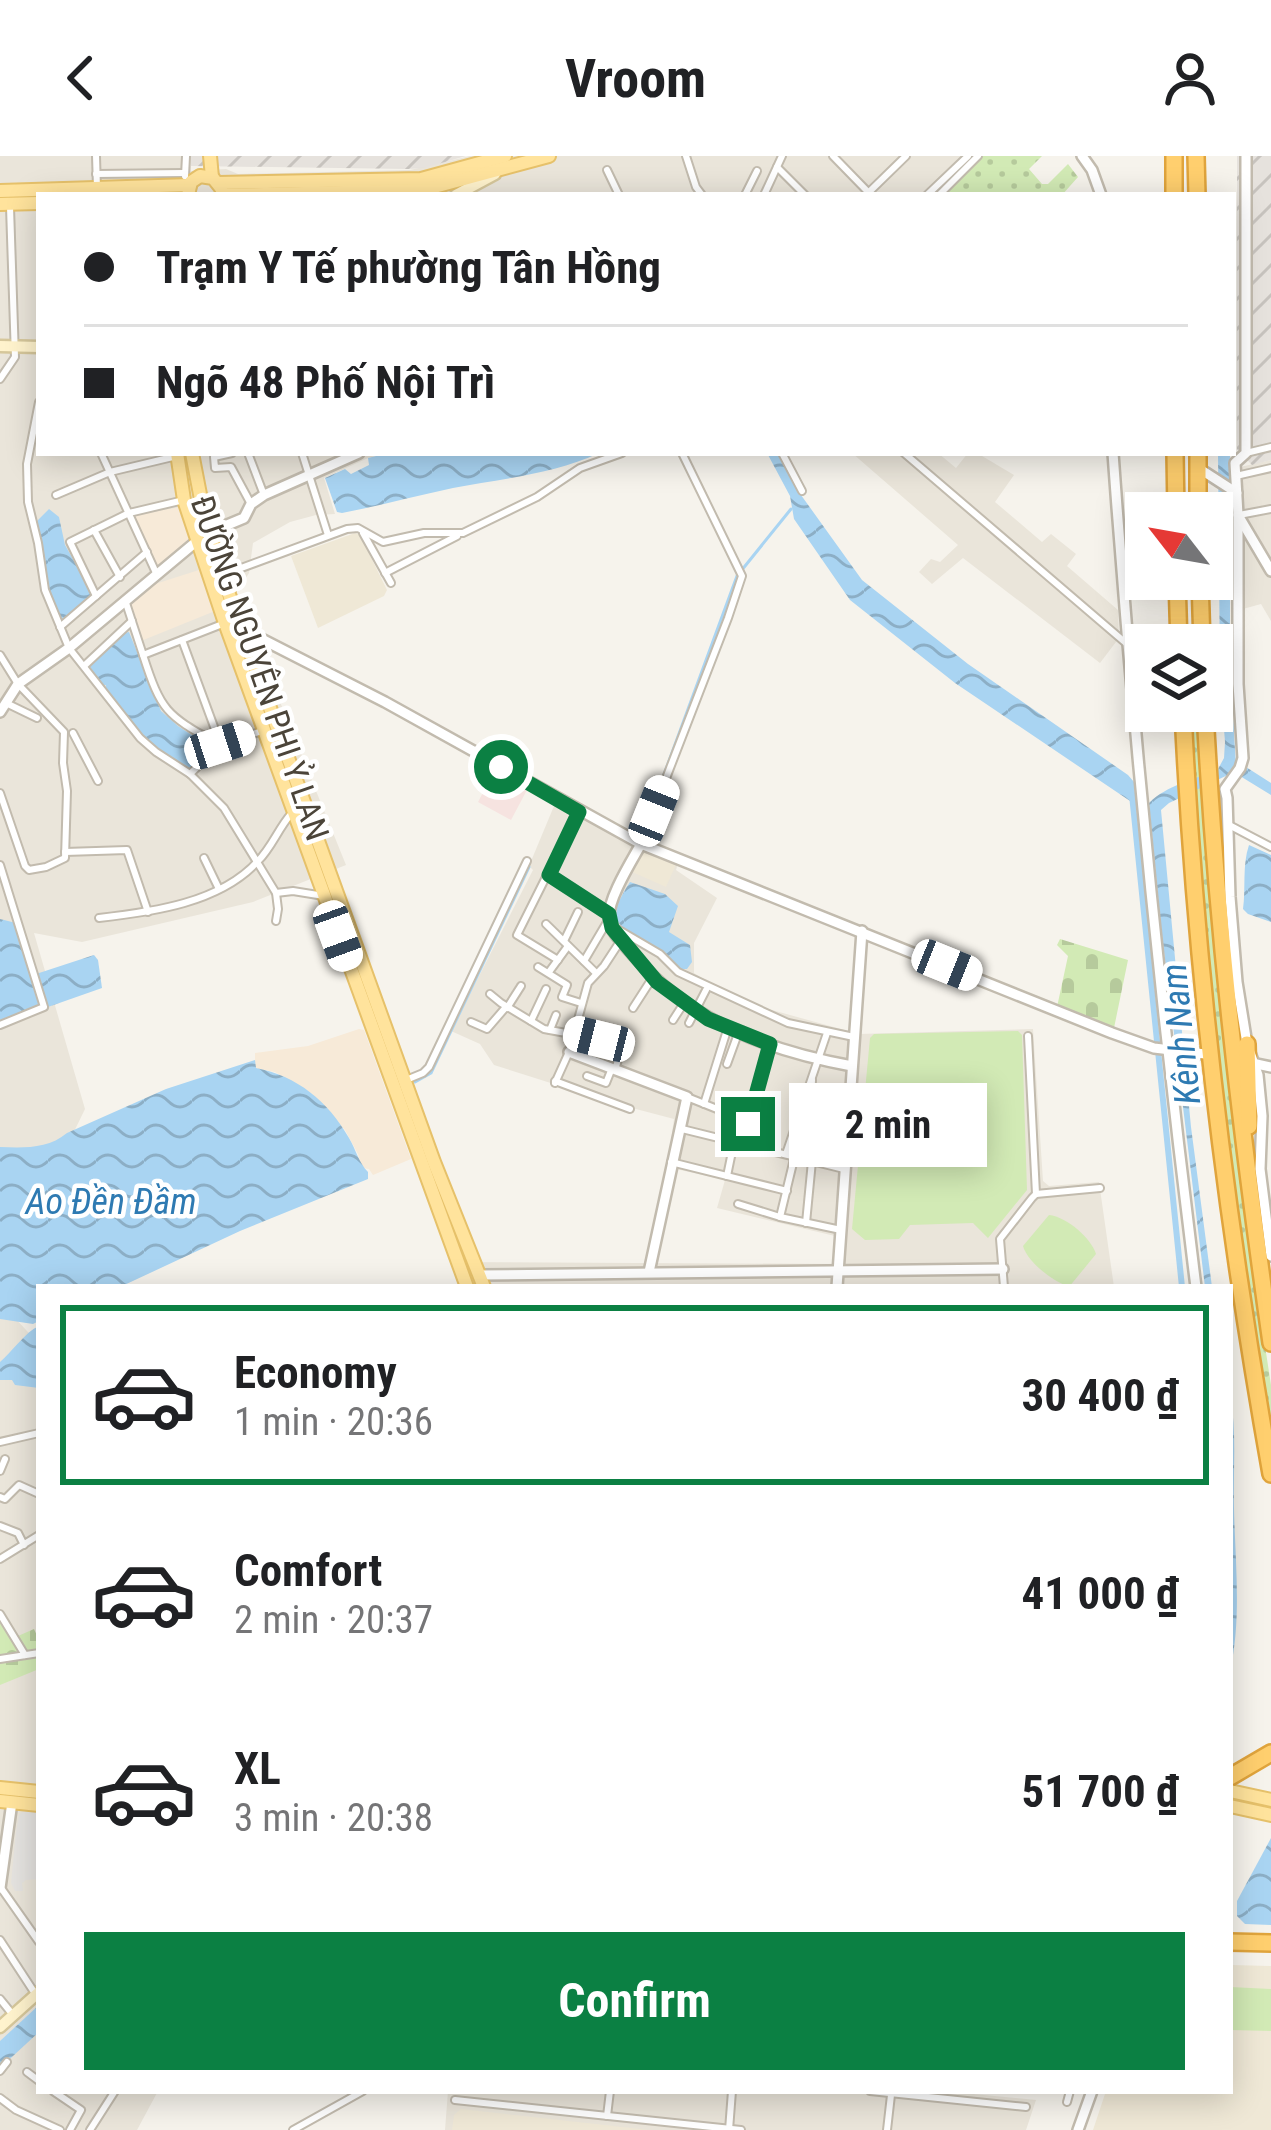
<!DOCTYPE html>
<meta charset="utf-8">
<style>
:root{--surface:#fff;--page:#f6f6f6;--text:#202124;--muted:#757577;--line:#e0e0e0;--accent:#0b8043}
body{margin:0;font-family:"Roboto Condensed",sans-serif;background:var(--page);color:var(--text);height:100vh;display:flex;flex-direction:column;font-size:45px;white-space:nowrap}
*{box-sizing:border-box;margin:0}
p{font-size:39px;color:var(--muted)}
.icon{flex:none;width:66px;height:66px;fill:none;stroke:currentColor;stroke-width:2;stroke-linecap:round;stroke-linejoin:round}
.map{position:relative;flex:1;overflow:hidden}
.panel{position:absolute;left:36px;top:1128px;width:1197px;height:810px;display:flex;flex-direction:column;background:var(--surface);border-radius:0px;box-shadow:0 6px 30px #0003}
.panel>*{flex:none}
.guide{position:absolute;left:36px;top:36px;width:1200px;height:264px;border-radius:0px;box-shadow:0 6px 30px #0003;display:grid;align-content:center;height:264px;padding:0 48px;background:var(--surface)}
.needle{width:78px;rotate:301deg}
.fabs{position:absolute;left:1125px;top:336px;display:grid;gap:24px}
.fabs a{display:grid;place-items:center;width:108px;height:108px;border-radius:0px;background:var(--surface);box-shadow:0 6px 30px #0003;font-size:60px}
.end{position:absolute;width:54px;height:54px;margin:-27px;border:15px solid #0b8043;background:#fff;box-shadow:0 0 0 6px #fff}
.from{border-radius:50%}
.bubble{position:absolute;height:84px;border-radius:0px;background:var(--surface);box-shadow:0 6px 30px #0003;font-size:39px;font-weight:700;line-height:84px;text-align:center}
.car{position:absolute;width:36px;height:72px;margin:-36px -18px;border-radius:15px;box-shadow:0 0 9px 3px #0007;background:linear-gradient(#fff 24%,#345 0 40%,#fff 0 76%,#345 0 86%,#fff 0)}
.guide b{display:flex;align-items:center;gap:42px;height:114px;font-size:45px}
.guide b+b{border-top:3px solid var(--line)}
.guide i{width:30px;height:30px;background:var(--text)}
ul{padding:21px 0 0;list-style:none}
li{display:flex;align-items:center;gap:36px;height:180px;margin:0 24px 18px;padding:0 24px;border:6px solid transparent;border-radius:0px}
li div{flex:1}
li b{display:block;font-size:45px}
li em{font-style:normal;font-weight:700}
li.selected{border-color:var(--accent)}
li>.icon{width:108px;height:108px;stroke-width:1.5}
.cta{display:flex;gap:24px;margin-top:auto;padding:24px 48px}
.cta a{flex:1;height:138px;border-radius:0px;background:var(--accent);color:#fff;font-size:48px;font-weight:700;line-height:138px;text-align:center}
header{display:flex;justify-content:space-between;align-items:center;height:156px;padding:0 48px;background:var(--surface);font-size:54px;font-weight:700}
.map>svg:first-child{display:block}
.residential{fill:#eae5da}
.commercial{fill:#f7ead8}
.industrial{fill:url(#industrial-furrows)}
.education{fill:#efe8d6}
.medical{fill:#f6e3e0}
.green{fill:url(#green-dots)}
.cemetery{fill:url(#cemetery-stones)}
.pitch{fill:#d2eab5}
.parking{fill:#e5e3e0}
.water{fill:url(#water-waves)}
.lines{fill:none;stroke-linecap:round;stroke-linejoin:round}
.stream{stroke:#a9d4f2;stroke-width:3}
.canal{stroke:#a9d4f2;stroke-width:6}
.minor-casing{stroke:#c2bbae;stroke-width:10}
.tertiary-casing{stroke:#c2bbae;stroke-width:14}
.secondary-casing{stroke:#d6c79b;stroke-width:15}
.primary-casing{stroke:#e6c16a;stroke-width:16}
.motorway-casing{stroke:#e0a43c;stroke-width:20}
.minor{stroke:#fff;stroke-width:6}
.tertiary{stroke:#fff;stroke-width:9}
.secondary{stroke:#fff3cd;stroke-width:10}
.primary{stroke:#ffe39c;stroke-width:12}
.motorway{stroke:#ffcf6e;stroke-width:15}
.route{stroke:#0b8043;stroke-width:15}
.labels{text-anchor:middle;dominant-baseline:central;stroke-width:9;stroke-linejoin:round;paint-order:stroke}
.street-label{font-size:33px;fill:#4b4439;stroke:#fff}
.water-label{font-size:36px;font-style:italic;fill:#2e7ab2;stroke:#fff}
</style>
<header><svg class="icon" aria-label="back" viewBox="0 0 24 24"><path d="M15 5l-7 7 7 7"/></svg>Vroom<svg class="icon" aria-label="person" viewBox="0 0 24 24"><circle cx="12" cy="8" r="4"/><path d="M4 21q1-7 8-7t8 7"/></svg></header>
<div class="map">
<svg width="1271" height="1974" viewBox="0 0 1271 1974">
<defs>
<pattern id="industrial-furrows" width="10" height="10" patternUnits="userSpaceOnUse" patternTransform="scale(3)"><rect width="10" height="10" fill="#e6e2dd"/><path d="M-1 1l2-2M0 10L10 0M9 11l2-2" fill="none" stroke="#c7c3be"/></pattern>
<pattern id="green-dots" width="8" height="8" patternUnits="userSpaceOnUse" patternTransform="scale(3)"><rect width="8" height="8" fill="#d2eab5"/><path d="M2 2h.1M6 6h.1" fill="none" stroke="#b6ca9c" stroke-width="1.8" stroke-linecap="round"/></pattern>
<pattern id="cemetery-stones" width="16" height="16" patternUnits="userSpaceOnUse" patternTransform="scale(3)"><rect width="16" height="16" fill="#d2eab5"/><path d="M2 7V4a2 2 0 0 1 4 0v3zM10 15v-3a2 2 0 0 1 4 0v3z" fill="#b6ca9c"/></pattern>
<pattern id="water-waves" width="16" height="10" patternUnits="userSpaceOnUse" patternTransform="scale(3)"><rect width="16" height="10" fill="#a9d4f2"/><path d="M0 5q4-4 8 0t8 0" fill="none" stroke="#8caec5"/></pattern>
</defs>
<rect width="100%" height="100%" fill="#f6f3ec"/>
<g class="residential">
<path d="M0,0h191v15l35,-2 12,5 172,-4 60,-14h526l-44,39h-913v258h347l-18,5 -44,20 11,36 -19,1 -26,7 -37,21 -4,30 -13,20 110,272 -93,37 -171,40 -48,-9 51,176 -85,175z"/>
<path d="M852,297h86l18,15 12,-15h9l37,22 -19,27 47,40 9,-8 25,20 -9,12 51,44 1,28 -19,25 -137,-105 -31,26 -13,-12 12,-13 9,3 18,-17z"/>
<path d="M1271,304v161l-10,-17 -29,8 -1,-98 -4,-44z"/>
<path d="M559,638l85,47 36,16 -4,13 41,28 -23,45v30l45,28 120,33 174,-5 10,152 6,5 50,-4 15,105h-655l-9,-25 385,2v-28l-118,-28 8,-28 -58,-13 7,-48 -57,-15 -123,-39 -14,-21 -29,-13 82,-161 -4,-4z"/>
<path d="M0,1146l39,42v747h119l-21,39h-137z"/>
<path d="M448,1935h494l94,9 -10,30h-581z"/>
</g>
<g class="commercial">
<path d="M181,351l9,37 -33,23 -24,-52z"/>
<path d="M202,413l13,42 -74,30 -14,-40 25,-16z"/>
<path d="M359,873l5,1 47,129 -38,16 -4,-6 -7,-1 -4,-14 -13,-24 -33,-36 -37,-22 -20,-4v-15l53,-7z"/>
</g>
<g class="industrial">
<path d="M191,0h275l-42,12 -16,1 -217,-3z"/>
<path d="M1237,0h34v304l-19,5 -15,-16z"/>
</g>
<g class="education">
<path d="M355,377l5,2 27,55 -3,6 -66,32 -27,-72z"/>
<path d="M643,691l35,13 -12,27 -36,-16z"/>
<path d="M1230,1809l41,1v164h-178l13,-39h124z"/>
<path d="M461,1953l188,21h-197l2,-15z"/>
</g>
<path class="medical" d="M495,614l33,18 -17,32 -33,-18z"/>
<g class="green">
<path d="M983,0h59l-13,13 13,15h6l20,-20 10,13 -16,18h-120z"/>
<path d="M1188,555h10l20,276 21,189 32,209v58l-28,-169 -40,-346z"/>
</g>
<g class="cemetery">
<path d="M1060,783l68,21 -14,68 -57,-21 11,-51 -11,-11z"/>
<path d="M0,1467l11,16 23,-10 5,11v29l-39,16z"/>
</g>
<g class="pitch">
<path d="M1018,875l4,4 5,155 -39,48 -15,-15 -63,2 -11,14 -34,1 -13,-11 18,-191 4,-4z"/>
<path d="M1049,1059c18,2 42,23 47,39l-27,33c-16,-6 -41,-24 -46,-41z"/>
<path d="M1230,1831l41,2v42l-41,-1z"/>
</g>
<path class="parking" d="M24,1655l15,1v67l-13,1 -4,3 1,8h-8l-4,-8 5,-51 3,-17z"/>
<g class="water">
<path d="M388,297h211c-45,21 -98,26 -146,35 -38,8 -74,18 -111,25l-5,-1 -12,-34 20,-9 6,5 18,-9 -1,-7z"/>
<path d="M767,297h11l23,42 61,85 106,84 160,111 6,7 2,23 -181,-122 -105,-83 -56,-81 -4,-23z"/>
<path d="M1218,297h12v219l6,93 7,4 3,-2 25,16v12l-31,-19v-3h-8l-63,30 -8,7 30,317 21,160h-7l-44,-360 -12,-124c18,-18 45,-23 69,-34l6,-11 1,-16 -5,-65z"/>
<path d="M49,353l10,8 6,28 28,49 -31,28 -14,-25 -11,-76z"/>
<path d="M129,476l32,79 17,15 29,19v7l-15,17 -26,-14 -30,-25 -1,-4h-2l-27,-36v-5l-3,1 -13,-19 34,-34z"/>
<path d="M1249,689l22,10v67l-23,-8 -5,-5c3,-20 -1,-44 6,-64z"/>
<path d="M630,726l35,12 13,12 -9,26 21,13 2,17 -5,7h-7c-10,-9 -19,-19 -32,-26 -34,-18 -42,-24 -18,-61z"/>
<path d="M0,763l16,4 25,82 -41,15z"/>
<path d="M94,799l4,5 4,28 -54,19 -12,-33z"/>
<path d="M255,904l1,8c41,8 72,33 93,70 7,12 10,25 19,34v7l-128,52 -120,56h-81v34l-6,3 -33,-5v-172c23,1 48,2 67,-14l99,-44z"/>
<path d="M39,1170v62l-24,-3 -3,-5h-12v-18c13,-11 25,-30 39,-36z"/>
<path d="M1230,1238c7,38 3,75 4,114 1,53 8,110 -4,163z"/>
<path d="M1271,1682v87l-26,-1 -8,-8v-15z"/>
<path d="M39,1849v27l-39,36v-27z"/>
</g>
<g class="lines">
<g class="stream">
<path d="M648,662l89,-242 54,-67"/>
<path d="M415,926l16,-9 98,-206"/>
</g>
<path class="canal" d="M1132,639l50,492"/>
<defs>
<g id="minor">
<path d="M96,0l1,32"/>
<path d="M686,0l10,31 6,8"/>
<path d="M833,0l36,37"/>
<path d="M777,11l28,28"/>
<path d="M607,14l12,25"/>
<path d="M96,18l89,-1"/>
<path d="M185,20l1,-20"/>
<path d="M745,39l12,-24"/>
<path d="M764,39l18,-39"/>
<path d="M866,39l40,-39"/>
<path d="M927,39l41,-39"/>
<path d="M939,39l39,-39"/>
<path d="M0,223l15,-22 -5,-150"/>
<path d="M39,246l-12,62 1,38 10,41 7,47 24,58 71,90 16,14 34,22 34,34 52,85 2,16 -2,12"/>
<path d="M101,297l56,122"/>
<path d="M232,297l-18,4 1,11 16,-1 20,37"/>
<path d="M248,297l16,42"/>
<path d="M302,297l26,82"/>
<path d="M782,297l20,38"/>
<path d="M904,297l223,191"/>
<path d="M1246,297l25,-6"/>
<path d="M1236,320l35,-8"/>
<path d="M56,339l54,-23 67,-16"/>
<path d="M1239,359l32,-6"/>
<path d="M94,374l26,47"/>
<path d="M363,377l28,50"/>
<path d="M385,417l72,-37"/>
<path d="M225,418l122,-45 11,-1 25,14 41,-9h39l74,-36 43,-29 42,-15"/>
<path d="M96,440l51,-44"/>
<path d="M125,444l18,55 82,-32"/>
<path d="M60,471l36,-31 -26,-54 59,-29 55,-13"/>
<path d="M182,484l38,103"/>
<path d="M0,499l18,29 46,48 -1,31 4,28 -2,67 -19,9 -17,3 -4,-4 -25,-73"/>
<path d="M143,499c19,59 24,60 77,90"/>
<path d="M84,510l48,-45"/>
<path d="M6,547l31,15"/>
<path d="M73,577l25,48"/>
<path d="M190,618l30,-29 42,-14"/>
<path d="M1229,669l42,22"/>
<path d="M641,687l87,-225 14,-42 -60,-123"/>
<path d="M65,696l62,-2 21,62"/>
<path d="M204,702l15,31"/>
<path d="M0,709l44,142 -44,18"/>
<path d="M549,719l60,39"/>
<path d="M276,737l17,-2 31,5"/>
<path d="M99,762c53,-6 121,-15 159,-57 14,-14 20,-32 33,-47"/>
<path d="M546,768l49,48"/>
<path d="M614,771l46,27 18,18 110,51 66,14"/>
<path d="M564,785l14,-29"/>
<path d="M558,804l-41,-25 62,-124"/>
<path d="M584,805l23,-39"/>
<path d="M538,811l29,18 -5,12 19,6"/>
<path d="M549,816l19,-26"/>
<path d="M490,838l11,9 43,26 55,10"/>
<path d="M507,852l14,-22"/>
<path d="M633,852l20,-31"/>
<path d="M673,864l11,-17"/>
<path d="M531,865l15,-32"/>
<path d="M471,866l16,7 19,-22"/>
<path d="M689,867l17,-33"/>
<path d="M550,874l6,-15"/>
<path d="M1028,880l8,158"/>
<path d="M727,908l12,-33"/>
<path d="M615,914l9,-31"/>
<path d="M587,920l19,7 6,-15"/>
<path d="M406,924l17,-7 6,-6 98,-206"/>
<path d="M555,925l75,28"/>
<path d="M555,927l14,-31 19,-69 16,-17 17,-26"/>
<path d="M687,941l60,24"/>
<path d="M704,948l24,-77"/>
<path d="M682,973l162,40"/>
<path d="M744,989c6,-35 18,-66 26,-100"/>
<path d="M786,998l41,-121"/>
<path d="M794,1003l-14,58 61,13"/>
<path d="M808,1004l4,-80"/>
<path d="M671,1006l116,29"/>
<path d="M727,1020l7,-34"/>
<path d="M738,1048l42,13"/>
<path d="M806,1067l6,-62"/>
<path d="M1004,1131l-4,-48 32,-41 4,-4 64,-6"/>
<path d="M0,1286l39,-9"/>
<path d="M0,1315l5,-12"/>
<path d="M0,1341l5,2 14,-14 20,9"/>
<path d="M0,1370l18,7 6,12"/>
<path d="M0,1403l39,-24"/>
<path d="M0,1458l25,41"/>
<path d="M0,1503l39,-6"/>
<path d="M1,1732l38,54"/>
<path d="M0,1784l36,55"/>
<path d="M0,1843l13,16"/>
<path d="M0,1915l7,-9"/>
<path d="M27,1916l12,9"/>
<path d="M53,1935l28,19 -11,20"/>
<path d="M870,1935l156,16"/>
<path d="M0,1942l16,12 44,20"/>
<path d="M455,1944l286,30"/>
<path d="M1067,1946l3,-11"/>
<path d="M607,1960l3,-25"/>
<path d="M90,1974l25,-39"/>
<path d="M293,1974l70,-39"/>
<path d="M729,1974l3,-39"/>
<path d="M887,1974l4,-35"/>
</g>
<g id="tertiary">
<path d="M1082,0l10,14 9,25"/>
<path d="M1246,0v297l-11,10 3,52v169l5,74 -3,10 -15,21 2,9 3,99 7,85 10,62 11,31 4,41 -2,53 11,87"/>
<path d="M1113,297c20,278 48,557 83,834"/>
<path d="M1203,315l34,22"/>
<path d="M1238,359l33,56"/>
<path d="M208,377l36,-15 7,-14 13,-9 95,-42"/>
<path d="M242,473l143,73 256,142 471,189 42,15 51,6"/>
<path d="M0,556l18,-28 51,-36 128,-107"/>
<path d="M641,688c-10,18 -34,56 -32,75 1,14 18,28 26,38 56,65 134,94 217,109"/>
<path d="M569,896l118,45 -38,175"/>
<path d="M1252,907l19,4"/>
<path d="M480,1119l523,-6"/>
<path d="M837,1131l25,-356"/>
<path d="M0,1732l12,-86"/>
<path d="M1078,1974l14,-39"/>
</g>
<g id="secondary">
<path d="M456,39l39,-21"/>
<path d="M0,190l39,1"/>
<path d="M0,1871l39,-35"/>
</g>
<g id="primary">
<path d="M210,0l2,21"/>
<path d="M219,27l202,-4 84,-23"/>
<path d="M0,35l190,-6"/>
<path d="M188,39l3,-13 9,-6 13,2 8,10"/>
<path d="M221,39l202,-5 126,-34"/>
<path d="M0,48l39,-1"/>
<path d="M177,297l7,47 41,123 242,664"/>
<path d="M192,297l13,67 17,55 212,587 50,125"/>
<path d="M0,1632l39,4"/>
<path d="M1230,1635l41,9"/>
<path d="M0,1645l39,4"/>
<path d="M1230,1650l41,9"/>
</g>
<g id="motorway">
<path d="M1174,0v39"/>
<path d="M1196,0l1,39"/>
<path d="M1175,297l1,60"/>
<path d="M1198,297v60"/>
<path d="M1177,423l2,66"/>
<path d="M1200,423l2,66"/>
<path d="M1183,555c12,256 43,510 88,763"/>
<path d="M1205,555c11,212 36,422 66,632"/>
<path d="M1247,888l2,82"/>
<path d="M1230,1621l41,-24"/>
<path d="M1230,1786l41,1"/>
</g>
</defs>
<use href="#minor" class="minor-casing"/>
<use href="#tertiary" class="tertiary-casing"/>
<use href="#secondary" class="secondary-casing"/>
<use href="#primary" class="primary-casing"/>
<use href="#motorway" class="motorway-casing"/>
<use href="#minor" class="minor"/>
<use href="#tertiary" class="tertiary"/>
<use href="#secondary" class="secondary"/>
<use href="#primary" class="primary"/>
<use href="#motorway" class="motorway"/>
</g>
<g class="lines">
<path class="route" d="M501,611l78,45 -30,63 60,39 3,14 45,54 51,37 62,25 -22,80"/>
</g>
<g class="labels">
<g class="street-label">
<text transform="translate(260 512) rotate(71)">ĐƯỜNG NGUYÊN PHI Ỷ LAN</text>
</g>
<g class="water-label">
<text transform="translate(1181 878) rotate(-96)">Kênh Nam</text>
<text x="111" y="1046">Ao Đền Đầm</text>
</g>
</g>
</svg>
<div class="fabs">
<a><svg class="needle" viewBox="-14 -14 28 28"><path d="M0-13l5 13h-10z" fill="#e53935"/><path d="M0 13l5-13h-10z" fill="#757577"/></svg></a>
<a><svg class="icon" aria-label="layers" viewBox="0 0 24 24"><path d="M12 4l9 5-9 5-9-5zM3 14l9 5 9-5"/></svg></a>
</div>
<i class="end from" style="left:501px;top:611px"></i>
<i class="end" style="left:748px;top:968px"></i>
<div class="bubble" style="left:789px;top:927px;width:198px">2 min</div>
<i class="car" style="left:220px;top:589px;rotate:72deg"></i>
<i class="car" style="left:654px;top:655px;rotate:22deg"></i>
<i class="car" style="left:338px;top:780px;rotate:160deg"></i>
<i class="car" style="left:947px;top:809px;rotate:112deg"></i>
<i class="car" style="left:599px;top:883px;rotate:284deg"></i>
<div class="guide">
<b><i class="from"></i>Trạm Y Tế phường Tân Hồng</b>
<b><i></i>Ngõ 48 Phố Nội Trì</b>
</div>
<section class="panel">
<ul>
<li class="selected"><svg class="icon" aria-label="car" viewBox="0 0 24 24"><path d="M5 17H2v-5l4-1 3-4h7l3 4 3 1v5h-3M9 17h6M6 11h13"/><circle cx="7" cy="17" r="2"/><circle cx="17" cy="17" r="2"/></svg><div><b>Economy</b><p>1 min · 20:36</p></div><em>30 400 ₫</em></li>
<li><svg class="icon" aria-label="car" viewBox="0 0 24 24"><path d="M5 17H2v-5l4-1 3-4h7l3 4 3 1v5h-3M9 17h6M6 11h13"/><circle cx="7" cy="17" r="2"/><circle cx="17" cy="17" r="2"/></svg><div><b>Comfort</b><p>2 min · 20:37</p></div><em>41 000 ₫</em></li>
<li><svg class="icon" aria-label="car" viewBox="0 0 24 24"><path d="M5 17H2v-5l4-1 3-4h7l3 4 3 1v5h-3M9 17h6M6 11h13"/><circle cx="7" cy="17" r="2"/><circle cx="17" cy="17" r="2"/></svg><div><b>XL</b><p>3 min · 20:38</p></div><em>51 700 ₫</em></li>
</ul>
<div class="cta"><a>Confirm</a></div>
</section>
</div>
